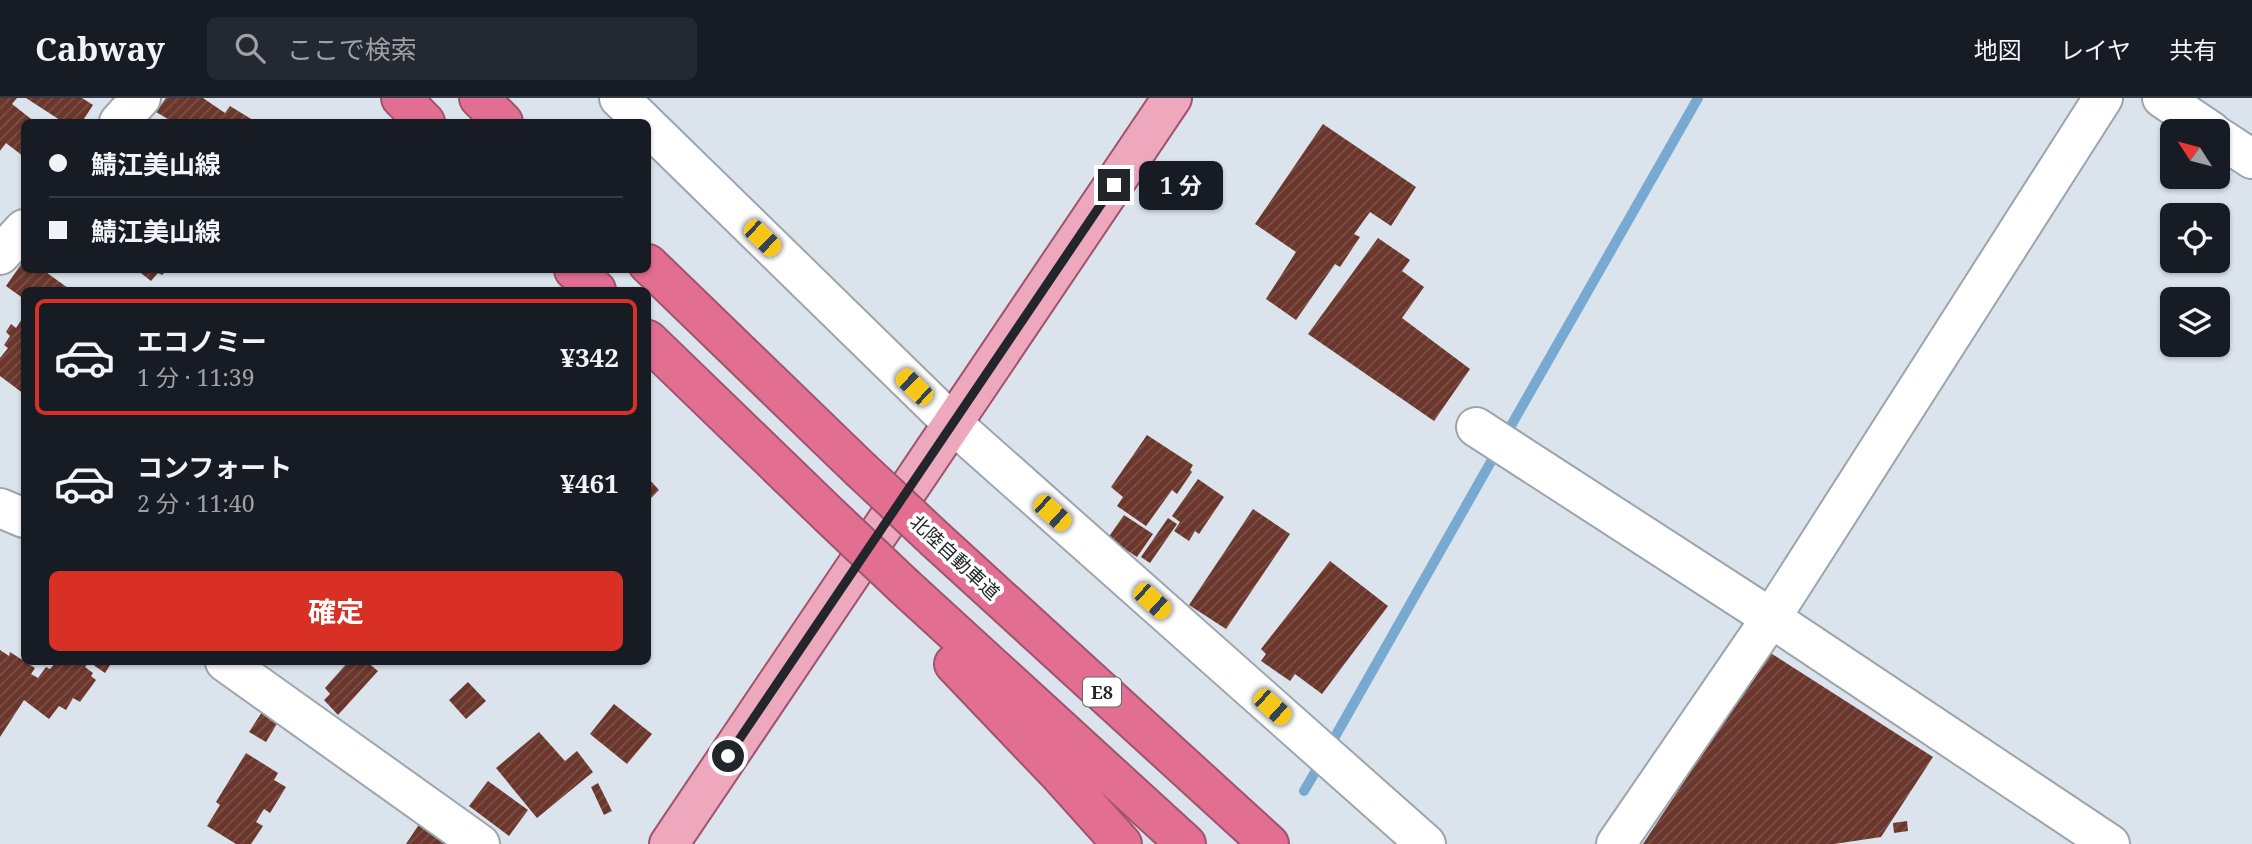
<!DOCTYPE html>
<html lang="ja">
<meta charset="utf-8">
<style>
:root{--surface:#171b24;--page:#242831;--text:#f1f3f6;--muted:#9ea1a6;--line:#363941;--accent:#d93025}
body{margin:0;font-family:"Noto Serif","Noto Sans JP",serif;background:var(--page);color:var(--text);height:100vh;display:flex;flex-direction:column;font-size:26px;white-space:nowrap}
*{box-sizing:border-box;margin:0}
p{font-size:23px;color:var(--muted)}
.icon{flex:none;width:38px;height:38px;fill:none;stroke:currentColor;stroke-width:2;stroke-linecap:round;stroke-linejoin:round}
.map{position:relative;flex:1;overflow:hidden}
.side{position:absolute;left:21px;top:189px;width:630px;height:378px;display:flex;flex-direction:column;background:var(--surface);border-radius:10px;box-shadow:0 2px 5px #0004}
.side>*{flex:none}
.guide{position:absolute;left:21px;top:21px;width:630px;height:154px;border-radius:10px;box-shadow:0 2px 5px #0004;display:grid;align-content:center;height:154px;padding:0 28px;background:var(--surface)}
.needle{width:46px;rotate:306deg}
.tools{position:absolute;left:2160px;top:21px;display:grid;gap:14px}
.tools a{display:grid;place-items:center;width:70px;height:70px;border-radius:10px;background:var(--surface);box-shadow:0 2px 5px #0004;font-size:35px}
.end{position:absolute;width:32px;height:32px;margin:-16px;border:9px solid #222529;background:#fff;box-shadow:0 0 0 4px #fff}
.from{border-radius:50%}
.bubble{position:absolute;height:49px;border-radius:10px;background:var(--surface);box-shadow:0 2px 5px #0004;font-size:23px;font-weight:700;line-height:49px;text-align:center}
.car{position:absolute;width:21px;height:42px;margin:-21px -10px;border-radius:9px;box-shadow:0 0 5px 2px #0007;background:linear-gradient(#f5c518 24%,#345 0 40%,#f5c518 0 76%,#345 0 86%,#f5c518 0)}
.guide b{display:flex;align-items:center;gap:24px;height:66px;font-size:26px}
.guide b+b{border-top:2px solid var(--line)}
.guide i{width:18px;height:18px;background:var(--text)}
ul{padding:12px 0 0;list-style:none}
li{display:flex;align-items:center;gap:21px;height:116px;margin:0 14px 10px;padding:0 14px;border:4px solid transparent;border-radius:10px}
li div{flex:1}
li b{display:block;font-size:26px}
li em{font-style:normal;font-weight:700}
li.on{border-color:var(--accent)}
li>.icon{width:63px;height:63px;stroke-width:1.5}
.primary-button{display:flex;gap:14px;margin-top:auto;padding:14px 28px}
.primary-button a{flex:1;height:80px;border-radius:10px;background:var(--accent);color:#fff;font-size:28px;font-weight:700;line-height:80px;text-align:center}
header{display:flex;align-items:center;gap:42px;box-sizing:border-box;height:98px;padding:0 35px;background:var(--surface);border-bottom:2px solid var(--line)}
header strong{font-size:33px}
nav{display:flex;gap:38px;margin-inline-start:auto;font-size:24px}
.search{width:490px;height:63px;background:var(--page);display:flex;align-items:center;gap:18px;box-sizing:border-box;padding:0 24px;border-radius:10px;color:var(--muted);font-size:26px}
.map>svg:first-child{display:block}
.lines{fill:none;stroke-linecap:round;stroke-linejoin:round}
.stream{stroke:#78aad1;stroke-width:10}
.building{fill:url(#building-hatch)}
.street-casing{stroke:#9ca4ad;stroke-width:42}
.primary-casing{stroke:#9f546d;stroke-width:42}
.highway-casing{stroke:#9f546d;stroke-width:42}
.street{stroke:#fff;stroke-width:38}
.primary{stroke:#eea8be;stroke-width:38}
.highway{stroke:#e26e92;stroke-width:38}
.highway-bridge-casing{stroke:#9f546d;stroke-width:42;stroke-linecap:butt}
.highway-bridge{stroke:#e26e92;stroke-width:38}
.route{stroke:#222529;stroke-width:9}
.labels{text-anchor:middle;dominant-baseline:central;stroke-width:7;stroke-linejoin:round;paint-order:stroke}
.shield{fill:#fff;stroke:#646669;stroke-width:2}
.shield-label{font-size:18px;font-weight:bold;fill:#222529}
.street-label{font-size:19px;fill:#222529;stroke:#fff}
</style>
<header>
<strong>Cabway</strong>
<div class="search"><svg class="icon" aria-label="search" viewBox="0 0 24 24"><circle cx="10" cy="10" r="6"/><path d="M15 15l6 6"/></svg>ここで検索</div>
<nav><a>地図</a><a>レイヤ</a><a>共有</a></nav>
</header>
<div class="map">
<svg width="2252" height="746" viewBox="0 0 2252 746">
<defs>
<pattern id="building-hatch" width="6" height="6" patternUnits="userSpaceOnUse" patternTransform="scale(1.75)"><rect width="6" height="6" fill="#6b362b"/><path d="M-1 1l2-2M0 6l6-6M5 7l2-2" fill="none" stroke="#7b5149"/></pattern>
</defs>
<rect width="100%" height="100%" fill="#dbe4ed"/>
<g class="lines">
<g class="stream">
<path d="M1504,340l194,-340"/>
<path d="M1328,651l169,-298"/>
<path d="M1304,693l17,-29"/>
</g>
</g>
<g class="building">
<path d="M0,0h17l-5,6 23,18h-11l-1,34 -17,-13 -6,8z"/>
<path d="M26,0h56l11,7 -11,17h-19z"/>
<path d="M166,0h37l22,15 5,-7 26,16h-83l-17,-10z"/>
<path d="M1323,26l93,63 -25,39 -21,-14 -16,22 6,3 -20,30 -5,-3 -39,56 -30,-21 30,-47 -41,-28z"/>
<path d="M1378,140l32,22 -8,11 22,16 -22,31 68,51 -36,52 -126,-87z"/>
<path d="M24,162v10h19l25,18 -2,2h-42v9l-18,-13z"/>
<path d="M137,172h30l-5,5 -4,-2 -7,8z"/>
<path d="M24,218v78l-24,-18v-18l8,-10 -4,-3 6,-9 -4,-4 5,-8 5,4z"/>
<path d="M1147,337l46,30 -3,5 2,2 -15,22 -5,-4 -26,36 -29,-20 6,-9 -12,-10z"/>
<path d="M648,380l11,12 -11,11z"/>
<path d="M1198,381l26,18 -25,37 -4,-3 -6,10 -15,-10 6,-9 -8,-6z"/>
<path d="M1253,411l37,25 -64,95 -37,-24z"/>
<path d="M1124,417l29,19 -16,23 -29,-19z"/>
<path d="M1168,420l9,6 -27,39 -9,-6z"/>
<path d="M1330,463l58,45 -66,88 -27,-20 -5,7 -29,-20 5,-7 -5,-5z"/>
<path d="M0,552l9,6 1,-4 25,16 -4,6 7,4 8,-11 4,2 6,-7h56l-7,11 -16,-11 -4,5 8,6 -2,3 5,4 -16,22 -7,-4 -7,12 -7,-4 -10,13 -25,-19 -24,37z"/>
<path d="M1769,554l164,105 -52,80 -47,7h-191z"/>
<path d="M348,564h19l11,9 -40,44 -14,-15 6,-6 -5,-6z"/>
<path d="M468,584l18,19 -20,18 -17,-19z"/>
<path d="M614,606l38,30 -25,30 -37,-30z"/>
<path d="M262,614l16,10 -12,20 -17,-10z"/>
<path d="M539,634l26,29 12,-10 16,21 -56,46 -41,-50z"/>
<path d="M246,655l32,20 -4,7 12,7 -16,26 -6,-4 -8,13 7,4 -12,18h-15l-29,-18 13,-21 -4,-3z"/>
<path d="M488,683l40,29 -19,26 -40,-30z"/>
<path d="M598,685l14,28 -8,4 -13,-28z"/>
<path d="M1907,723l1,10 -14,2 -1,-10z"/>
<path d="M420,725l31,21h-45z"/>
</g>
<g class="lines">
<defs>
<g id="street">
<path d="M619,0l25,24"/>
<path d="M2162,0l49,33"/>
<path d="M119,24l22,-24"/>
<path d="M648,28l305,298 473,420"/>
<path d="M2217,38l35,23"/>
<path d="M0,157l24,-26"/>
<path d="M1476,329l295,191 339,226"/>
<path d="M0,410l24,10"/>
<path d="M225,564l255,182"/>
<path d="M1616,746l155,-226 332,-520"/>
</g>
<path id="primary" d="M669,746l503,-746"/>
<g id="highway">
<path d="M401,0l24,24"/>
<path d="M479,0l24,24"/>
<path d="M648,166l212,205"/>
<path d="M574,172l22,20"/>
<path d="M648,242l181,175"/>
<path d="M936,442l333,304"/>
<path d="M905,489l281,257"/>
<path d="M954,566l106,111 62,69"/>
</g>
</defs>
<use href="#street" class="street-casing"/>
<use href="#primary" class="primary-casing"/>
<use href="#highway" class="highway-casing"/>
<use href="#street" class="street"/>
<use href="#primary" class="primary"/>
<use href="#highway" class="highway"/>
<defs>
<g id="highway-bridge">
<path d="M860,371l76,71"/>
<path d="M829,417l76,72"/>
</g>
</defs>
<use href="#highway-bridge" class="highway-bridge-casing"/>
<use href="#highway-bridge" class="highway-bridge"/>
</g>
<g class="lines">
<path class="route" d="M728,658l386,-571"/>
</g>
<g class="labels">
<rect class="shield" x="1083" y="579.5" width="38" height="29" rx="5"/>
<g class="shield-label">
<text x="1102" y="594">E8</text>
</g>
<g class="street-label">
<text transform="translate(955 459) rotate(43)">北陸自動車道</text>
</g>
</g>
</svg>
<div class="tools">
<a><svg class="needle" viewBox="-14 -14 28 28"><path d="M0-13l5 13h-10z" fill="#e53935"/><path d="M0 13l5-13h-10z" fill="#9ea1a6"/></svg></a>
<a><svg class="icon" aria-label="locate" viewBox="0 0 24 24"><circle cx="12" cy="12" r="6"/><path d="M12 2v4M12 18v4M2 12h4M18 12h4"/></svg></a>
<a><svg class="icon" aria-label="layers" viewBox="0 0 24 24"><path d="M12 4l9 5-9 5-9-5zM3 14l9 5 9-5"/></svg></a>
</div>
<i class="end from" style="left:728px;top:658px"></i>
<i class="end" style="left:1114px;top:87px"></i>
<div class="bubble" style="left:1139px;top:63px;width:84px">1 分</div>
<i class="car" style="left:762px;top:140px;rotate:134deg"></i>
<i class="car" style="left:914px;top:289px;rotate:314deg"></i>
<i class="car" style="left:1052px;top:415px;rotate:132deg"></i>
<i class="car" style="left:1152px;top:503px;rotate:132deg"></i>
<i class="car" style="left:1272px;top:609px;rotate:132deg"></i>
<div class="guide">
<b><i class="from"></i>鯖江美山線</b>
<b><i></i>鯖江美山線</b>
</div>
<section class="side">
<ul>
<li class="on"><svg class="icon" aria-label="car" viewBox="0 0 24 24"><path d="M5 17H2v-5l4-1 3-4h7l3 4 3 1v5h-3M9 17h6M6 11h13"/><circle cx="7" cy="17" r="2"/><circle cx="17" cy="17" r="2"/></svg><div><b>エコノミー</b><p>1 分 · 11:39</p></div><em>¥342</em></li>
<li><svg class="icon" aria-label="car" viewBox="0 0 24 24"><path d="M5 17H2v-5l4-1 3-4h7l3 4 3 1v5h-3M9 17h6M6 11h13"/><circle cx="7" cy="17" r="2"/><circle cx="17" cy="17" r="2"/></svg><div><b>コンフォート</b><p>2 分 · 11:40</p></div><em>¥461</em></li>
</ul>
<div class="primary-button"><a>確定</a></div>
</section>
</div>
